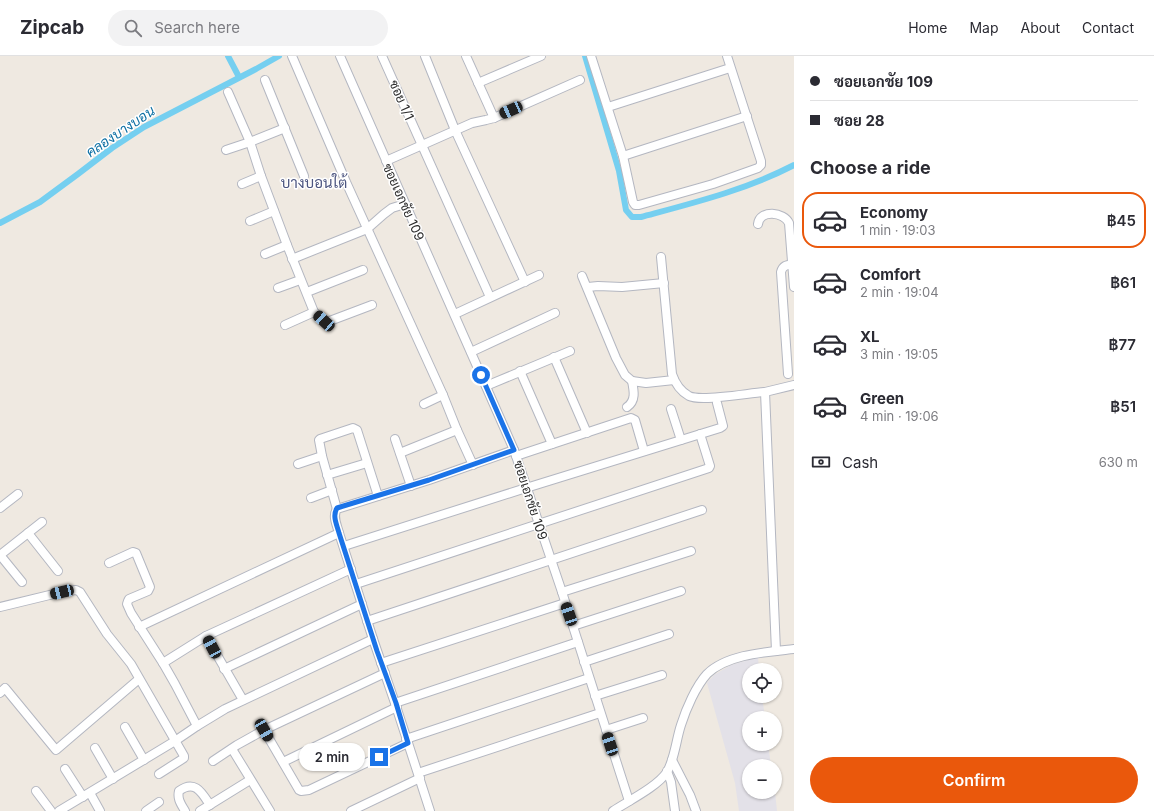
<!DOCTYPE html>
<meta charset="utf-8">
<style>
:root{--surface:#fff;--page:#f2f2f3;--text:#2b2b33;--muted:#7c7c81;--line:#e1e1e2;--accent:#ea580c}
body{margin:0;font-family:Inter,Sarabun,sans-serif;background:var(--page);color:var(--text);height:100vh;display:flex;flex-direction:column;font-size:15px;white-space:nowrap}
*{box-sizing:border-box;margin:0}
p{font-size:13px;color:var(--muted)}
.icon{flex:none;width:22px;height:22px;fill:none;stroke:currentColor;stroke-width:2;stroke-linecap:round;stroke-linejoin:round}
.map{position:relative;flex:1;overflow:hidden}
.drawer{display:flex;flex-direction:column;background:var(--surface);width:360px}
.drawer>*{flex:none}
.hud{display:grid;align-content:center;height:88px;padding:0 16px;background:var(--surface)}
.buttons{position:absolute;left:742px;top:607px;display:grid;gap:8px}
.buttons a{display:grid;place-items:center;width:40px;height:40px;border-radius:50%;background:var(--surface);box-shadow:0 1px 3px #0004;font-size:20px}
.end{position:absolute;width:18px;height:18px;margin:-9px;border:5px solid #1a73e8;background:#fff;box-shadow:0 0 0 2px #fff}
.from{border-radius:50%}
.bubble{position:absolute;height:28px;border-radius:14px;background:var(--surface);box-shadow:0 1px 3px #0004;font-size:13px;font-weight:600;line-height:28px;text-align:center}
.car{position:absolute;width:12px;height:24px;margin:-12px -6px;border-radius:5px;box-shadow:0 0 3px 1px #0007;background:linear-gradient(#222 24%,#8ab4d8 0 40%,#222 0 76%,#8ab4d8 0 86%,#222 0)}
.hud b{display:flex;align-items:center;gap:14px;height:38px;font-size:15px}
.hud b+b{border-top:1px solid var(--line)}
.hud i{width:10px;height:10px;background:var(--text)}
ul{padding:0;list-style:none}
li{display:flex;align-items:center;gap:12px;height:56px;margin:0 8px 6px;padding:0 8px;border:2px solid transparent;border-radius:16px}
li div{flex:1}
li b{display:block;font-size:15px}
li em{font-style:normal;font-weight:600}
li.current{border-color:var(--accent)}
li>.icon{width:36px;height:36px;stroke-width:1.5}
h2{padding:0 16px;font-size:18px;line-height:48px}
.pay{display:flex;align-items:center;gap:10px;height:44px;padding:0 16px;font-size:15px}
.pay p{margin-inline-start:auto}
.button{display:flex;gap:8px;margin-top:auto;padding:8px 16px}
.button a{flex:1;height:46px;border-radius:24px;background:var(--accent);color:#fff;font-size:16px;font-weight:600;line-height:46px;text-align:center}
header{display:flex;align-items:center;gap:24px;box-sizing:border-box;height:56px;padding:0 20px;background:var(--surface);border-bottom:1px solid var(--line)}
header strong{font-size:19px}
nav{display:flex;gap:22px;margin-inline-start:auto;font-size:14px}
.search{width:280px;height:36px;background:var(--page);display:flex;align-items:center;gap:10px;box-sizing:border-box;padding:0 14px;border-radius:22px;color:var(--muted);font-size:15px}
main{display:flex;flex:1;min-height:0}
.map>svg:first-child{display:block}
.industrial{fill:#e3e1e8}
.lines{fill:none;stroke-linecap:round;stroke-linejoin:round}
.canal{stroke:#75cff0;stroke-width:6}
.minor-casing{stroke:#b4b7c1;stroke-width:10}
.minor{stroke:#fff;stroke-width:8}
.route{stroke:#1a73e8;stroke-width:5}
.labels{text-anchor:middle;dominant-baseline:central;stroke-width:3;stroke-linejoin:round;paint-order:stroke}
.street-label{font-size:13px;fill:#2e2e2e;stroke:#fff}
.water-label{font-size:14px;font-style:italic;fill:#0d6fa3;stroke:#fff}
.quarter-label{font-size:15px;fill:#4d5680;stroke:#fff}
</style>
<header>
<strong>Zipcab</strong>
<div class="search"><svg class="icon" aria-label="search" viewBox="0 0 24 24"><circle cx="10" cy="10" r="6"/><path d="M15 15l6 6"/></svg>Search here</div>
<nav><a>Home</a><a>Map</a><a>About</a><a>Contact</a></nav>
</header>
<main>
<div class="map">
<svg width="794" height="755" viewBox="0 0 794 755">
<rect width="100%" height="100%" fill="#efe9e1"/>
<path class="industrial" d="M758,601l1,13h-10v26h13l3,22h-16v26h19l3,22h-22v26h26l2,19h-38l-4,-28 -28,-100 7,-8 17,-10z"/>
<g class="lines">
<g class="canal">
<path d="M228,0l11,21"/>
<path d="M585,0l34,115 7,39 6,7h9c52,-14 105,-27 153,-52"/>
<path d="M0,167l40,-21 38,-28 34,-26 32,-21 112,-58 23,-13"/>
</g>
<defs>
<g id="minor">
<path d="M292,0l54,126 97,213 14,35 16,35"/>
<path d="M340,0l174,394 48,142 67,209"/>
<path d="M382,0l108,241"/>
<path d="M425,0l30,74 70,152"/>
<path d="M466,0l28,62"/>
<path d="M591,0l32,100 10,46 2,3h4l74,-21 45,-16 3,-3v-4l-34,-105"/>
<path d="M265,24l39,96"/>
<path d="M478,27l63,-27"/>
<path d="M228,36l22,50 11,34 26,69 27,67 10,9 3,1 45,-17"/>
<path d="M608,51l122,-39"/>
<path d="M226,94l24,-8 35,-14"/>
<path d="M623,100l124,-40"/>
<path d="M386,105l86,-38 14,-3 8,-2 86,-38"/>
<path d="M242,128l19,-8"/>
<path d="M250,165l24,-10"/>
<path d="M758,168c2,-15 26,-12 31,-1l5,64"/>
<path d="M265,198l22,-9"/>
<path d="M661,201l11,117c3,9 8,17 17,22 12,6 60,-3 76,-4"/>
<path d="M292,203l75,-30 17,-15 8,-6 13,-4"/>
<path d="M582,220l34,82 9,17 7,6 14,2 28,-3"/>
<path d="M588,231l10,-1 24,1 42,-4"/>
<path d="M278,232l22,-8"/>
<path d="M307,236l56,-22"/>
<path d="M455,258l84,-39"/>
<path d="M285,269l29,-13"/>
<path d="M471,296l84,-39"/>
<path d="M554,301l33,76"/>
<path d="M520,315l32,73"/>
<path d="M788,318l-7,-102c2,-7 6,-7 13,-8"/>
<path d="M486,330l84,-35"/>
<path d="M424,348l19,-9"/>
<path d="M627,351c9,-6 7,-16 5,-26"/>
<path d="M671,353l10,31"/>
<path d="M395,383l16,47"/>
<path d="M400,397l57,-23"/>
<path d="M516,400l115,-38 4,2 9,31"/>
<path d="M298,408l24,-8"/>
<path d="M327,419l40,-12"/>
<path d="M311,442l21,-8"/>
<path d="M0,452l18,-14"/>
<path d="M337,453l-15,-53 -3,-16 1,-1 33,-11 4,2 21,66"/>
<path d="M28,477l30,38"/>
<path d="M344,490l182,-58 194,-60 3,-2 -6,-23"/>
<path d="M0,499l42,-33"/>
<path d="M0,499l22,27"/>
<path d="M109,507l24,-11 3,1 14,34 -2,4 -19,8 -1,2 -1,3 4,9 32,50 12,21 22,42"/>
<path d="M356,528l353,-116 1,-2 -10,-32"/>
<path d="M562,536l129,-41"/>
<path d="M0,551l62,-15 14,-2 4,2 27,42 24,30 53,92v2l-25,16"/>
<path d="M367,565l335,-111"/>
<path d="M573,570l108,-35"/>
<path d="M139,571l200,-94"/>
<path d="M206,580l37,64"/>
<path d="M776,595l-11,-259 29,-7"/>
<path d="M584,606l85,-28"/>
<path d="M163,607l43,-27 145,-67"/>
<path d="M381,607l184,-60"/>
<path d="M224,613l138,-65"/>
<path d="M0,637l5,-5 51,62 83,-71"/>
<path d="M595,640l67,-21"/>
<path d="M395,647l183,-61"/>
<path d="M125,671l19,33"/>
<path d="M264,674l35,60 2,1 8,-1 99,-47"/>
<path d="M606,674l37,-12"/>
<path d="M406,683l183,-61"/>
<path d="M95,692l18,31"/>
<path d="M232,693l38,62"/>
<path d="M672,704l18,35 6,16"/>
<path d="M213,705l24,-16 27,-15 121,-57"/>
<path d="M283,706l114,-55"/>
<path d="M65,713l18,28"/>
<path d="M667,715l4,11 4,29"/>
<path d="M418,717l182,-60"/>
<path d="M36,735l15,20"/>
<path d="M90,737l10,18"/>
<path d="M59,755l116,-70 22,-15 28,-17 148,-70"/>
<path d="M146,755l13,-9"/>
<path d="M185,755c-4,-7 -8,-12 -6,-20 16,-12 23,2 31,14"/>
<path d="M200,755l50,-31"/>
<path d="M351,755l69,-33"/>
<path d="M430,755l-22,-68 -13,-40 -22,-64 -34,-106c-2,-8 -7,-17 -2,-24l92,-29 85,-30"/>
<path d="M613,755c15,-10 44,-24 54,-39 8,-14 9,-32 14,-47 5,-16 15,-39 26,-51 20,-20 60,-22 87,-25"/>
</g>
</defs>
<use href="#minor" class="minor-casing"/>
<use href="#minor" class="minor"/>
</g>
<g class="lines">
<path class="route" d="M379,701l29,-14 -12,-40 -19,-52 -38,-118c-2,-8 -7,-17 -2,-25l92,-28 85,-30 -33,-75"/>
</g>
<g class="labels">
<g class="street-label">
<text transform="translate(402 44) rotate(66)">ซอย 1/1</text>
<text transform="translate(404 146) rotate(66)">ซอยเอกชัย 109</text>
<text transform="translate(531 444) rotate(72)">ซอยเอกชัย 109</text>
</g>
<g class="water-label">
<text transform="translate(120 75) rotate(-34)">คลองบางบอน</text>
</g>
<g class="quarter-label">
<text x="314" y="126">บางบอนใต้</text>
</g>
</g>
</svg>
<div class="buttons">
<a><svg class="icon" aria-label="locate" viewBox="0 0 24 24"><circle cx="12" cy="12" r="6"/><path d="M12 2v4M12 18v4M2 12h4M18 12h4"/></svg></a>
<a>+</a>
<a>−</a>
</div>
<i class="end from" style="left:481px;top:319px"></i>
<i class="end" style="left:379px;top:701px"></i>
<div class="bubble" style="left:299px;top:687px;width:66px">2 min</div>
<i class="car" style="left:511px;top:54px;rotate:246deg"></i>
<i class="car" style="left:324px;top:265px;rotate:312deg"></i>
<i class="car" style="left:62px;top:536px;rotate:257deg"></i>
<i class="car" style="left:569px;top:558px;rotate:341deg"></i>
<i class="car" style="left:212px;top:591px;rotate:332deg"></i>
<i class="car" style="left:264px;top:674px;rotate:150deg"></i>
<i class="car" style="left:610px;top:688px;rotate:342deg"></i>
</div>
<section class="drawer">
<div class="hud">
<b><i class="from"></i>ซอยเอกชัย 109</b>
<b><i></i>ซอย 28</b>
</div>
<h2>Choose a ride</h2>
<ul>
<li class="current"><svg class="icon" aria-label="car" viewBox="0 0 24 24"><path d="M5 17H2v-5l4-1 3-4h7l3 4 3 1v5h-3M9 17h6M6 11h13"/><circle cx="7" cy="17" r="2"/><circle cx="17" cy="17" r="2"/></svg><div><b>Economy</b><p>1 min · 19:03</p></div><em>฿45</em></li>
<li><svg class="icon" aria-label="car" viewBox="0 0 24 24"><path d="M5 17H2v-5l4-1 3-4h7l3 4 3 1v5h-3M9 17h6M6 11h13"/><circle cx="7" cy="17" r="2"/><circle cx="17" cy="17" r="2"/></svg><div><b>Comfort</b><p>2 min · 19:04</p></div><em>฿61</em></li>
<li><svg class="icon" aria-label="car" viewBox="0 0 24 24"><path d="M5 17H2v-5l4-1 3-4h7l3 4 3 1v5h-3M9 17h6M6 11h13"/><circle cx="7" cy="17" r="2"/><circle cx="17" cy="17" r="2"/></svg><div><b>XL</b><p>3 min · 19:05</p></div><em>฿77</em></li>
<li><svg class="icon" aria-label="car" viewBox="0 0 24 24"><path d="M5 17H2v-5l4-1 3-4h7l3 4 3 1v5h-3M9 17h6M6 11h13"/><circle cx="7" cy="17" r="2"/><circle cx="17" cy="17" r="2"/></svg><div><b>Green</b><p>4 min · 19:06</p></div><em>฿51</em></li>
</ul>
<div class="pay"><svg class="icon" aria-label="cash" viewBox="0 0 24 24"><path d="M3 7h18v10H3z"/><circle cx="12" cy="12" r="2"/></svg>Cash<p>630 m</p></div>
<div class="button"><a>Confirm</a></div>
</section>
</main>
